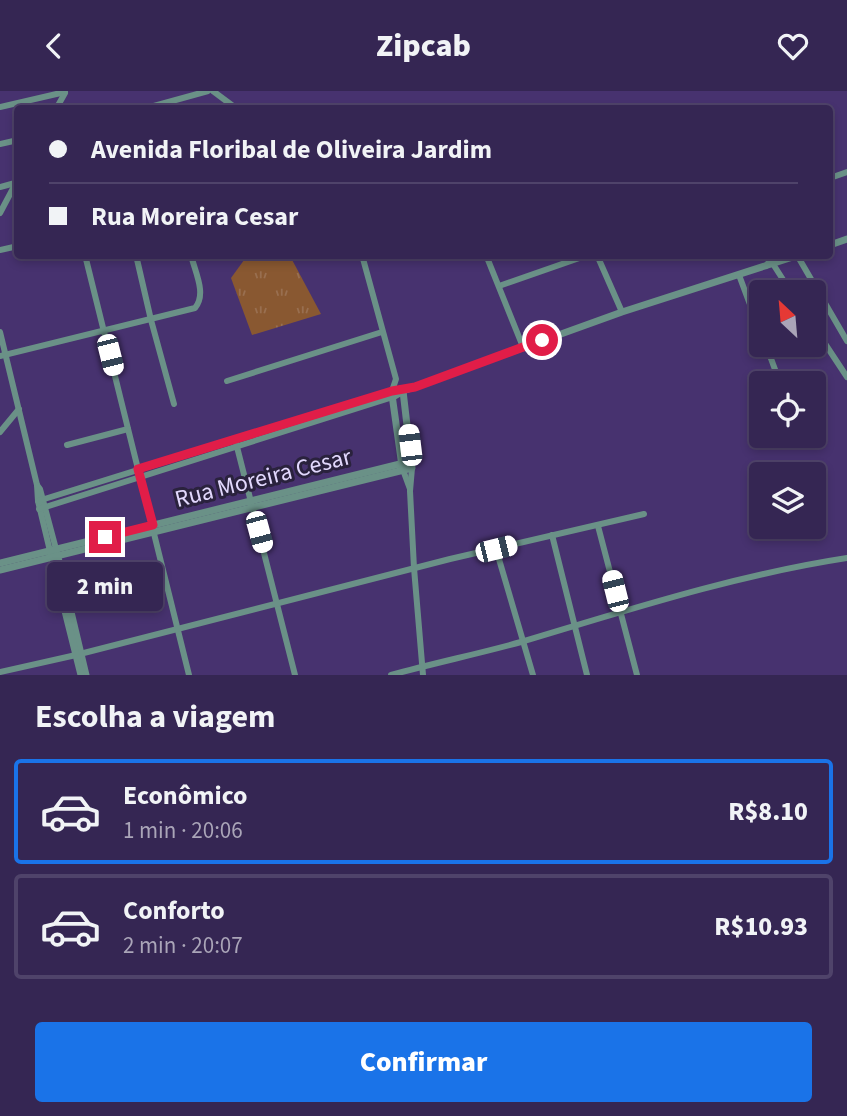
<!DOCTYPE html>
<html lang="pt">
<meta charset="utf-8">
<style>
:root{--surface:#352653;--page:#3d2e5a;--text:#f1f3f6;--muted:#aaa5b8;--line:#4f436a;--accent:#1a73e8}
body{margin:0;font-family:"Source Sans 3",sans-serif;background:var(--page);color:var(--text);height:100vh;display:flex;flex-direction:column;font-size:26px;white-space:nowrap}
*{box-sizing:border-box;margin:0}
p{font-size:23px;color:var(--muted)}
.icon{flex:none;width:38px;height:38px;fill:none;stroke:currentColor;stroke-width:2;stroke-linecap:round;stroke-linejoin:round}
.map{position:relative;height:584px;overflow:hidden}
.sheet{display:flex;flex-direction:column;background:var(--surface);flex:1}
.sheet>*{flex:none}
.banner{position:absolute;left:14px;top:14px;width:819px;height:154px;border-radius:7px;box-shadow:0 4px 10px #0003,0 0 0 2px var(--line);display:grid;align-content:center;height:154px;padding:0 35px;background:var(--surface)}
.needle{width:46px;rotate:334deg}
.buttons{position:absolute;left:749px;top:189px;display:grid;gap:14px}
.buttons a{display:grid;place-items:center;width:77px;height:77px;border-radius:7px;background:var(--surface);box-shadow:0 4px 10px #0003,0 0 0 2px var(--line);font-size:35px}
.end{position:absolute;width:32px;height:32px;margin:-16px;border:9px solid #e11d48;background:#fff;box-shadow:0 0 0 4px #fff}
.from{border-radius:50%}
.bubble{position:absolute;height:49px;border-radius:7px;background:var(--surface);box-shadow:0 4px 10px #0003,0 0 0 2px var(--line);font-size:23px;font-weight:800;line-height:49px;text-align:center}
.car{position:absolute;width:21px;height:42px;margin:-21px -10px;border-radius:9px;box-shadow:0 0 5px 2px #0007;background:linear-gradient(#fff 24%,#345 0 40%,#fff 0 76%,#345 0 86%,#fff 0)}
.banner b{display:flex;align-items:center;gap:24px;height:66px;font-size:26px}
.banner b+b{border-top:2px solid var(--line)}
.banner i{width:18px;height:18px;background:var(--text)}
ul{padding:0;list-style:none}
li{display:flex;align-items:center;gap:21px;height:105px;margin:0 14px 10px;padding:0 21px;border:4px solid var(--line);border-radius:7px}
li div{flex:1}
li b{display:block;font-size:26px}
li em{font-style:normal;font-weight:800}
li.active{border-color:var(--accent)}
li>.icon{width:63px;height:63px;stroke-width:1.5}
h2{padding:0 35px;font-size:32px;line-height:84px}
.cta{display:flex;gap:14px;margin-top:auto;padding:14px 35px}
.cta a{flex:1;height:80px;border-radius:7px;background:var(--accent);color:#fff;font-size:28px;font-weight:800;line-height:80px;text-align:center}
header{display:flex;justify-content:space-between;align-items:center;height:91px;padding:0 35px;background:var(--surface);font-size:32px;font-weight:800}
.map>svg:first-child{display:block}
.grass{fill:url(#grass-tufts)}
.lines{fill:none;stroke-linecap:round;stroke-linejoin:round}
.minor{stroke:#6a9187;stroke-width:6}
.tertiary{stroke:#6a9187;stroke-width:7}
.route{stroke:#e11d48;stroke-width:9}
.labels{text-anchor:middle;dominant-baseline:central;stroke-width:6;stroke-linejoin:round;paint-order:stroke}
.street-label{font-size:24px;fill:#e2d8fd;stroke:#2a223d}
</style>
<header><svg class="icon" aria-label="back" viewBox="0 0 24 24"><path d="M15 5l-7 7 7 7"/></svg>Zipcab<svg class="icon" aria-label="heart" viewBox="0 0 24 24"><path d="M12 20l-8-8c-3-5 5-10 8-4 3-6 11-1 8 4z"/></svg></header>
<div class="map">
<svg width="847" height="584" viewBox="0 0 847 584">
<defs>
<pattern id="grass-tufts" width="24" height="20" patternUnits="userSpaceOnUse" patternTransform="scale(1.75)"><rect width="24" height="20" fill="#895831"/><path d="M3 7l-1-3M5 7V3M7 7l1-3M15 17l-1-3M17 17v-4M19 17l1-3" fill="none" stroke="#996f50"/></pattern>
</defs>
<rect width="100%" height="100%" fill="#47326f"/>
<path class="grass" d="M247,165h43l31,58 -69,21 -21,-57z"/>
<g class="lines">
<g class="minor">
<path d="M213,0l24,18"/>
<path d="M0,16l65,-15"/>
<path d="M56,18l9,-16"/>
<path d="M143,18l65,-18"/>
<path d="M0,53l18,-4"/>
<path d="M830,87l17,-6"/>
<path d="M0,96l15,-4"/>
<path d="M0,122l18,-34"/>
<path d="M0,159l18,-4"/>
<path d="M85,164l104,420"/>
<path d="M136,164l15,65 23,84"/>
<path d="M486,164l37,92"/>
<path d="M597,164l25,57"/>
<path d="M797,164l50,86"/>
<path d="M773,173l18,28"/>
<path d="M766,175l8,-11"/>
<path d="M739,184l22,59"/>
<path d="M499,195l89,-31"/>
<path d="M814,236l33,50"/>
<path d="M0,241l37,153 3,4 16,60"/>
<path d="M766,254l14,38"/>
<path d="M0,265l195,-48c12,-14 0,-36 -4,-53"/>
<path d="M227,290l155,-49"/>
<path d="M0,341l19,-23"/>
<path d="M236,352l59,232"/>
<path d="M67,354l61,-16"/>
<path d="M412,377l-2,23 4,77 9,107"/>
<path d="M403,379l7,19"/>
<path d="M37,394l1,16 12,50"/>
<path d="M38,410l354,-110 4,-12 -34,-124"/>
<path d="M39,418l354,-112"/>
<path d="M598,435l39,149"/>
<path d="M552,444l35,140"/>
<path d="M496,458l37,126"/>
<path d="M0,581l76,-17 374,-96 194,-45"/>
<path d="M391,584c43,-12 87,-21 130,-33 107,-32 215,-67 326,-84"/>
</g>
<g class="tertiary">
<path d="M830,154l17,-6"/>
<path d="M392,304l10,71"/>
<path d="M393,306l10,-6 219,-79 177,-57"/>
<path d="M57,462l29,122"/>
<path d="M51,464l30,120"/>
<path d="M0,472l412,-102"/>
<path d="M0,479l412,-102 -9,-77"/>
</g>
</g>
<g class="lines">
<path class="route" d="M105,446l48,-12 -15,-56 254,-78 23,-4 127,-47"/>
</g>
<g class="labels">
<g class="street-label">
<text transform="translate(263 387) rotate(-14)">Rua Moreira Cesar</text>
</g>
</g>
</svg>
<div class="buttons">
<a><svg class="needle" viewBox="-14 -14 28 28"><path d="M0-13l5 13h-10z" fill="#e53935"/><path d="M0 13l5-13h-10z" fill="#aaa5b8"/></svg></a>
<a><svg class="icon" aria-label="locate" viewBox="0 0 24 24"><circle cx="12" cy="12" r="6"/><path d="M12 2v4M12 18v4M2 12h4M18 12h4"/></svg></a>
<a><svg class="icon" aria-label="layers" viewBox="0 0 24 24"><path d="M12 4l9 5-9 5-9-5zM3 14l9 5 9-5"/></svg></a>
</div>
<i class="end from" style="left:542px;top:249px"></i>
<i class="end" style="left:105px;top:446px"></i>
<div class="bubble" style="left:47px;top:471px;width:116px">2 min</div>
<i class="car" style="left:110px;top:264px;rotate:166deg"></i>
<i class="car" style="left:410px;top:354px;rotate:353deg"></i>
<i class="car" style="left:259px;top:441px;rotate:165deg"></i>
<i class="car" style="left:496px;top:458px;rotate:76deg"></i>
<i class="car" style="left:615px;top:500px;rotate:346deg"></i>
<div class="banner">
<b><i class="from"></i>Avenida Floribal de Oliveira Jardim</b>
<b><i></i>Rua Moreira Cesar</b>
</div>
</div>
<section class="sheet">
<h2>Escolha a viagem</h2>
<ul>
<li class="active"><svg class="icon" aria-label="car" viewBox="0 0 24 24"><path d="M5 17H2v-5l4-1 3-4h7l3 4 3 1v5h-3M9 17h6M6 11h13"/><circle cx="7" cy="17" r="2"/><circle cx="17" cy="17" r="2"/></svg><div><b>Econômico</b><p>1 min · 20:06</p></div><em>R$8.10</em></li>
<li><svg class="icon" aria-label="car" viewBox="0 0 24 24"><path d="M5 17H2v-5l4-1 3-4h7l3 4 3 1v5h-3M9 17h6M6 11h13"/><circle cx="7" cy="17" r="2"/><circle cx="17" cy="17" r="2"/></svg><div><b>Conforto</b><p>2 min · 20:07</p></div><em>R$10.93</em></li>
</ul>
<div class="cta"><a>Confirmar</a></div>
</section>
